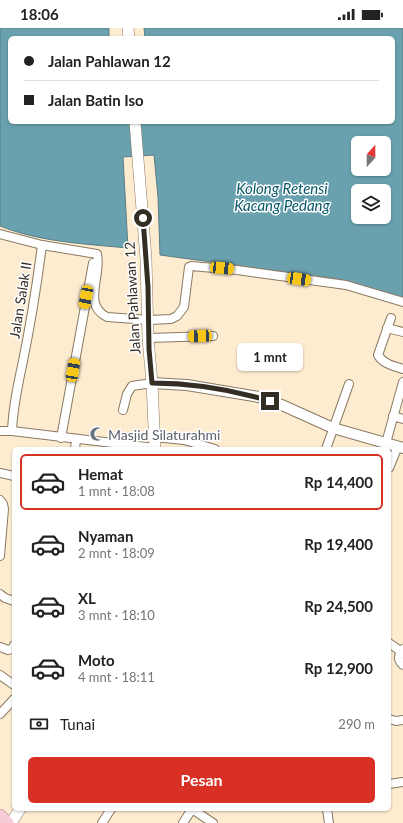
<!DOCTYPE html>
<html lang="id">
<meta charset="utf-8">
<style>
:root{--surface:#fff;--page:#f2f2f2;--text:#222;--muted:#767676;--line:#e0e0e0;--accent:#d93025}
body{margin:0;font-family:Lato,sans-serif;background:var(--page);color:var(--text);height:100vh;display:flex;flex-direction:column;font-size:15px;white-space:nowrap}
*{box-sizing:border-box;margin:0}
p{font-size:13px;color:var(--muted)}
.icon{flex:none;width:22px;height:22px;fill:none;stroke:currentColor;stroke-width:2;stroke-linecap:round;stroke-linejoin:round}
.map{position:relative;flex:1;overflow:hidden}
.drawer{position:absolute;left:12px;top:419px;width:379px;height:364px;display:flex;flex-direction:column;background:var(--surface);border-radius:6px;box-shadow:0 1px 3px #0004}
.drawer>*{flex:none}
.guide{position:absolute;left:8px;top:8px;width:387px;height:88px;border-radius:6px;box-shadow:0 1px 3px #0004;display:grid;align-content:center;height:88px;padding:0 16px;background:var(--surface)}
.needle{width:26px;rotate:21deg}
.fabs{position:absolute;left:351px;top:108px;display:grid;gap:8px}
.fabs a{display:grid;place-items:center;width:40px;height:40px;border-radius:6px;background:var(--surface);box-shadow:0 1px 3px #0004;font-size:20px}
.end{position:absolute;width:18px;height:18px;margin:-9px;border:5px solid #342d23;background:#fff;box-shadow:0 0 0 2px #fff}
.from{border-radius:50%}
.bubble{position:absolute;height:28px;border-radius:6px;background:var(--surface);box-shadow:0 1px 3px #0004;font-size:13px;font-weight:700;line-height:28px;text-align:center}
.car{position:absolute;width:12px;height:24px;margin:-12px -6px;border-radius:5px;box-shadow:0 0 3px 1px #0007;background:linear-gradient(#f5c518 24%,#345 0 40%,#f5c518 0 76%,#345 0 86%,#f5c518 0)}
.guide b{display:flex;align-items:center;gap:14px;height:38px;font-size:15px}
.guide b+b{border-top:1px solid var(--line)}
.guide i{width:10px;height:10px;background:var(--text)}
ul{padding:7px 0 0;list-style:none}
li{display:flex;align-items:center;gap:12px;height:56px;margin:0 8px 6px;padding:0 8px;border:2px solid transparent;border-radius:6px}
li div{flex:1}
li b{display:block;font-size:15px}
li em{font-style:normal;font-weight:700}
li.selected{border-color:var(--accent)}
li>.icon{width:36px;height:36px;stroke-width:1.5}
.pay{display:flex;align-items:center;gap:10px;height:44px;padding:0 16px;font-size:15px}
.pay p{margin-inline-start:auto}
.primary-button{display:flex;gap:8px;margin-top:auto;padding:8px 16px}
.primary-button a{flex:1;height:46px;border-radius:6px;background:var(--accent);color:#fff;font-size:16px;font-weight:700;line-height:46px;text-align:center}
.status{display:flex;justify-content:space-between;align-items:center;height:28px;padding:0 20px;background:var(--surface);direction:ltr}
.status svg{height:11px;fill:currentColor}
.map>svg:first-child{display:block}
.water{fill:#6aa1af;stroke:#5a7e85;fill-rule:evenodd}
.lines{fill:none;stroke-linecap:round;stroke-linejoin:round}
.minor-casing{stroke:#8a7a62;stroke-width:10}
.tertiary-casing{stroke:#8a7a62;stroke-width:12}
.secondary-casing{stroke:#8a7a62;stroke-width:12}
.trunk-casing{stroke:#b18c92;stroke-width:14}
.minor{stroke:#fff;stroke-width:8}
.tertiary{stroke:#fff;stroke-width:10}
.secondary{stroke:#fff;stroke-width:11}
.trunk{stroke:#f7ccd7;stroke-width:13}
.route{stroke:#342d23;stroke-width:5}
.labels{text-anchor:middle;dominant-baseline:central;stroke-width:3;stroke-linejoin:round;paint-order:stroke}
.street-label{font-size:14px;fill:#342d23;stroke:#fff}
.worship-label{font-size:14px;fill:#5b616d;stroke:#fff;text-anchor:start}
.water-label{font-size:15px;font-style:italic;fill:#075868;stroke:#fff}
</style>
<div class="status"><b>18:06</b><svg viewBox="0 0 49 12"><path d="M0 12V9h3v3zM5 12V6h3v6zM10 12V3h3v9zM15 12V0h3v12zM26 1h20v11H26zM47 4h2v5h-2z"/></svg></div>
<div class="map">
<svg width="403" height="795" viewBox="0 0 403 795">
<rect width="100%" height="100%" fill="#feecd1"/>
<path class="water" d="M0,0h109v10h-99v84h383v-84h-248l-1,-10h259v271l-67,-20 -176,-24 -2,-58 -4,-42 -31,2 5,91c-43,-4 -88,-6 -128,-22zM358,115h26v26h-26zM358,163h26v26h-26z"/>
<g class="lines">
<defs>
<g id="minor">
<path d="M0,206l42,11 55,9c5,21 -15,51 10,63l42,3 22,-1 6,-3 7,-9 5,-40 2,-1 46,4 109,15 57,17"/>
<path d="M391,290l-13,37c5,9 16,11 25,14"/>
<path d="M387,300l16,4"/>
<path d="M148,310l65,-2"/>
<path d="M123,382l4,-16 5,-8 20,-3"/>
<path d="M393,388l10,3"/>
<path d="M0,403h12l143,17"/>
<path d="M12,403c1,-24 6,-47 11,-70 8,-39 14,-77 19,-116"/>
<path d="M154,409l30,3 31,9"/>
<path d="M61,410l32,-175"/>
<path d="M386,415l17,-61"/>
<path d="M75,421l1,-9"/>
<path d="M326,421l23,-65"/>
<path d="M389,440l9,-22"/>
<path d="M0,445l14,3"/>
<path d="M0,472l3,4 1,5 -4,47"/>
<path d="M0,566l5,4 9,3"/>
<path d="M389,615l14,10"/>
<path d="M0,619l8,3 4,-1 2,-4"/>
<path d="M403,621c-5,7 -6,10 0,16"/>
<path d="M0,647l14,10"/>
<path d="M0,686l14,-15"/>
<path d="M389,691l7,2 7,-1"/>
<path d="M389,756l14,-2"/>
<path d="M192,781l21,14"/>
<path d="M327,781l2,14"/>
<path d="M102,795l9,-14"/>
<path d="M183,795l9,-14"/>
</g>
<path id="tertiary" d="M152,355l35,2 72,12 25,9 49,22 70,20"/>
<g id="secondary">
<path d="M128,0l1,10"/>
<path d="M135,94l11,137 2,79 4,45 3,66"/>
<path d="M11,795l9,-14"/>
</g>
<path id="trunk" d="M0,788l7,7"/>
</defs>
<use href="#minor" class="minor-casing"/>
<use href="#tertiary" class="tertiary-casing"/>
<use href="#secondary" class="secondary-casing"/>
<use href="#trunk" class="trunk-casing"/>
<use href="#minor" class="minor"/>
<use href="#tertiary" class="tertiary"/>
<use href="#secondary" class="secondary"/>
<use href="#trunk" class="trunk"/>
</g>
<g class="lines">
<path class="route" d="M143,190l5,69 1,62 3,34c39,0 81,7 118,18"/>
</g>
<defs>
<symbol id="mosque-bare" viewBox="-9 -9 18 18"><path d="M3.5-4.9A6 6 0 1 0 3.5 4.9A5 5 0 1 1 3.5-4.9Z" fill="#6b7280" stroke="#fff" stroke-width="2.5" paint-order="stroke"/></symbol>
</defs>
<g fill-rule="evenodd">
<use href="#mosque-bare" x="87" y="396" width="20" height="20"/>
</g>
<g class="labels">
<g class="street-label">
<text transform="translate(132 270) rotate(-93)">Jalan Pahlawan 12</text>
<text transform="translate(20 272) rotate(-81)">Jalan Salak II</text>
</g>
<g class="worship-label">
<text x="108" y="406">Masjid Silaturahmi</text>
</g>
<g class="water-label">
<text x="282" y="160">Kolong Retensi<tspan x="282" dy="17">Kacang Pedang</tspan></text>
</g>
</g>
</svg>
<div class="fabs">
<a><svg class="needle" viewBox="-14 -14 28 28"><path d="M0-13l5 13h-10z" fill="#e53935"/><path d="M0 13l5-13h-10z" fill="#767676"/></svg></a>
<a><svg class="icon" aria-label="layers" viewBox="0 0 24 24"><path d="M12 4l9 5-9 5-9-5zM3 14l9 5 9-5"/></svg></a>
</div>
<i class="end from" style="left:143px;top:190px"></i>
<i class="end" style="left:270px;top:373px"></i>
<div class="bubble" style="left:237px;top:315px;width:66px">1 mnt</div>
<i class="car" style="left:222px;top:240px;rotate:95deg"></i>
<i class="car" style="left:299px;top:251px;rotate:98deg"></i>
<i class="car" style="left:86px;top:269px;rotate:191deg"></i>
<i class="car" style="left:200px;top:308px;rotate:268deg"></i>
<i class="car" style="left:73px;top:342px;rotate:10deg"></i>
<div class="guide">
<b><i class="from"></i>Jalan Pahlawan 12</b>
<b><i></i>Jalan Batin Iso</b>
</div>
<section class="drawer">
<ul>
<li class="selected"><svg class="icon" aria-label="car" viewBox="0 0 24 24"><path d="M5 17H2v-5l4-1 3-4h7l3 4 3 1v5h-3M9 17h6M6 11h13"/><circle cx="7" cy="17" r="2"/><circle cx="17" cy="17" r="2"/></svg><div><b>Hemat</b><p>1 mnt · 18:08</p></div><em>Rp 14,400</em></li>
<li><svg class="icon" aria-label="car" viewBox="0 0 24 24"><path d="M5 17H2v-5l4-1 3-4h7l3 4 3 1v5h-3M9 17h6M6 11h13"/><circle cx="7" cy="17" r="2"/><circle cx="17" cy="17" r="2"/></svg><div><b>Nyaman</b><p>2 mnt · 18:09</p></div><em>Rp 19,400</em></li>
<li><svg class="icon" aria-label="car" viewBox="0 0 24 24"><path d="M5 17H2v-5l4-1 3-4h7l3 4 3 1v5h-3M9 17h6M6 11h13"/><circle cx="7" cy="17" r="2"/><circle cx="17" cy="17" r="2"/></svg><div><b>XL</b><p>3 mnt · 18:10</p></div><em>Rp 24,500</em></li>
<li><svg class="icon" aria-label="car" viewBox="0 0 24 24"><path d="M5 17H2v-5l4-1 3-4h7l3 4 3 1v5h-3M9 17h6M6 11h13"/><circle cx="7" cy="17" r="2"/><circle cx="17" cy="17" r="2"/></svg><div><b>Moto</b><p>4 mnt · 18:11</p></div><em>Rp 12,900</em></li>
</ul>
<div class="pay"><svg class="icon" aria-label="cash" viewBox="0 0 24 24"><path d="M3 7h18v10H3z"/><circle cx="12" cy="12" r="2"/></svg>Tunai<p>290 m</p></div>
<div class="primary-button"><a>Pesan</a></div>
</section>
</div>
